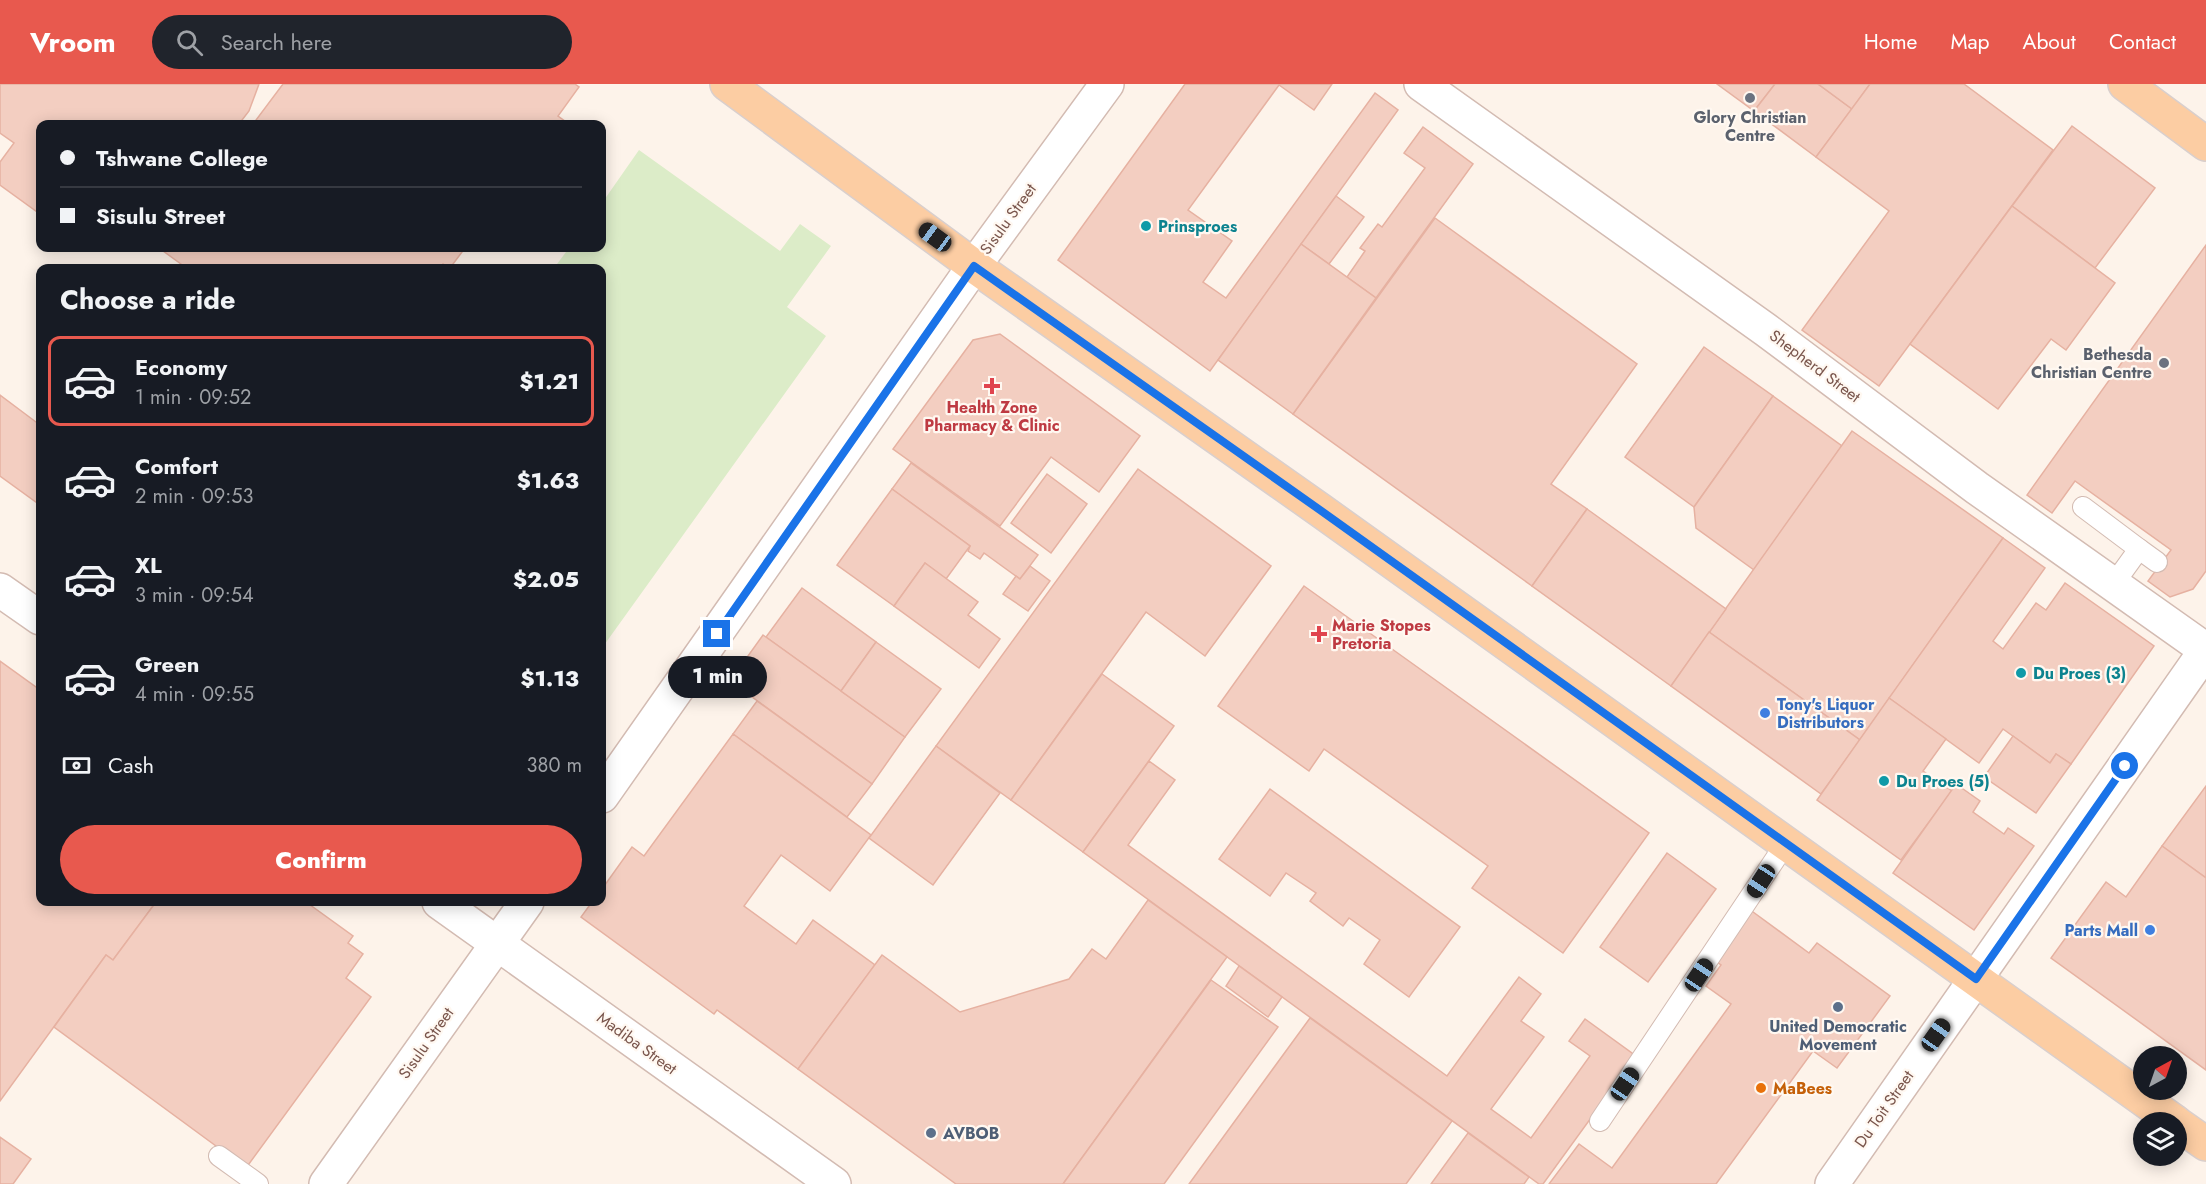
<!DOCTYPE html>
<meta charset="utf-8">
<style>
:root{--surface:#171b24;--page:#20242c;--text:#f1f3f6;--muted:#9ea1a6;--line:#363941;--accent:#e8594e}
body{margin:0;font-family:Jost,sans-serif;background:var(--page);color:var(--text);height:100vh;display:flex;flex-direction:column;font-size:22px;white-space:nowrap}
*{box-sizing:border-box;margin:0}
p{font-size:20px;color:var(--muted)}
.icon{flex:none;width:33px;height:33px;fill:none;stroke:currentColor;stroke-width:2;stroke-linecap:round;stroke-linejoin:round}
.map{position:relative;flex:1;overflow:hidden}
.sheet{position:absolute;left:36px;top:180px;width:570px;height:642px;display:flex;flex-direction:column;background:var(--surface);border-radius:12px;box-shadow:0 3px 15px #0003}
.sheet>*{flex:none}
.hud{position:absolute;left:36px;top:36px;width:570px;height:132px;border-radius:12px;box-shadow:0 3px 15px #0003;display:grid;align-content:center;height:132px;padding:0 24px;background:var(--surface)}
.needle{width:39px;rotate:40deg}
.fabs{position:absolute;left:2133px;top:962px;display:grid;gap:12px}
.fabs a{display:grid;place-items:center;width:54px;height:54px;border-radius:50%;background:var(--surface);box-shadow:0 3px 15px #0003;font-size:30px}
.end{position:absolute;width:27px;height:27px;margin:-14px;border:8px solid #1a73e8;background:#fff;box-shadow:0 0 0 3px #fff}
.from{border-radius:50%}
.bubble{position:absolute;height:42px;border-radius:21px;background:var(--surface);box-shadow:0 3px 15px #0003;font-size:20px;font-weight:800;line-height:42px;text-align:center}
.car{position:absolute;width:18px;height:36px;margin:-18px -9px;border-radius:8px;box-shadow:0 0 4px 2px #0007;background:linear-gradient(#222 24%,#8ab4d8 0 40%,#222 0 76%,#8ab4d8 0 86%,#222 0)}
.hud b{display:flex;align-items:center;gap:21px;height:57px;font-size:22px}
.hud b+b{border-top:2px solid var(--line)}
.hud i{width:15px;height:15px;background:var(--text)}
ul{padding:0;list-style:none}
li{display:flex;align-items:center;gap:18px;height:90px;margin:0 12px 9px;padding:0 12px;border:3px solid transparent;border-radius:12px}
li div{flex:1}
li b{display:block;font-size:22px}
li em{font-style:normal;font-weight:800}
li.selected{border-color:var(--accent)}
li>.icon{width:54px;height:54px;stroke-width:1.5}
h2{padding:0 24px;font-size:27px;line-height:72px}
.pay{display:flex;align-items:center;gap:15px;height:66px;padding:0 24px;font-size:22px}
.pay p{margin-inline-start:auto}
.cta{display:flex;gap:12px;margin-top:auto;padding:12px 24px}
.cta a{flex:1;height:69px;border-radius:36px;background:var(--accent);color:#fff;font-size:24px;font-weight:800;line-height:69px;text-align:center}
header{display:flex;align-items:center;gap:36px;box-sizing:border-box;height:84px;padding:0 30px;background:var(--accent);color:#fff}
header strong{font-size:28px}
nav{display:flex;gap:33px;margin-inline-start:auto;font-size:21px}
.search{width:420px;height:54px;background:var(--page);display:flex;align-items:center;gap:15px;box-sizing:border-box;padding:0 21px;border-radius:33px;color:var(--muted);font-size:22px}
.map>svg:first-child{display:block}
.green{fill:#dcecc8}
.building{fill:#f3cec1;stroke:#e6b1a1;stroke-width:1.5}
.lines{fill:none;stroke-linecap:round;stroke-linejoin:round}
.service-casing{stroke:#d3bbb2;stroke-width:22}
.minor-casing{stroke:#d3bbb2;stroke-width:36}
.tertiary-casing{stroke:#d3bbb2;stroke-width:36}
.primary-casing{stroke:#d9cfcd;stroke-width:36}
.service{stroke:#fff;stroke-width:20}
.minor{stroke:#fff;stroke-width:33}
.tertiary{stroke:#fff;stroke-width:33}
.primary{stroke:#fccda3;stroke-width:33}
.route{stroke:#1a73e8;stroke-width:8}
.worship-dot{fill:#6b7280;stroke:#fff8f1;stroke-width:2}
.culture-dot{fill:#0f9aa8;stroke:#fff8f1;stroke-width:2}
.health-dot{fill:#e0444e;stroke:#fff8f1;stroke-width:2}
.shop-dot{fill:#3f7fe0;stroke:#fff8f1;stroke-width:2}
.service-dot{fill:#5c6f8a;stroke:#fff8f1;stroke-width:2}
.food-dot{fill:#e8710a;stroke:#fff8f1;stroke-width:2}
.labels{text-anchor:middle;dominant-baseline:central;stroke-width:4.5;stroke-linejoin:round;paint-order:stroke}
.worship-label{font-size:16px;font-weight:bold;fill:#5b616d;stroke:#fff8f1}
.street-label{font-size:16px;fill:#79554c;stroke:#fff8f1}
.culture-label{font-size:16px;font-weight:bold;fill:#0d838f;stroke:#fff8f1;text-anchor:start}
.health-label{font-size:16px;font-weight:bold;fill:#be3a42;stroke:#fff8f1}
.shop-label{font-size:16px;font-weight:bold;fill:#366cbe;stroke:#fff8f1;text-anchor:start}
.service-label{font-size:16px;font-weight:bold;fill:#4e5e75;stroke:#fff8f1}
.food-label{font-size:16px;font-weight:bold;fill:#c56008;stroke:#fff8f1;text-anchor:start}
</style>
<header>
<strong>Vroom</strong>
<div class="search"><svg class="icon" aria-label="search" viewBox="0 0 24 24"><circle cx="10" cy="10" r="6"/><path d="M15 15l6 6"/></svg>Search here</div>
<nav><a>Home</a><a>Map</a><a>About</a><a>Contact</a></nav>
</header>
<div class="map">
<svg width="2206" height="1100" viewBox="0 0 2206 1100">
<rect width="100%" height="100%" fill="#fdf3ea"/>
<path class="green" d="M639,66l141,101 20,-27 31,22 -44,61 39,29 -224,312v-380h-48l15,-20h33v-45z"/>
<g class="building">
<path d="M0,0h259l-10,27 -10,13h-199v90l-40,-29v-23l14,-19 -14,-10z"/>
<path d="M283,0h292l4,3 -21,29 11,8h-316z"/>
<path d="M1185,0h147l-18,26 -35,-25 -91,125 44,31 -29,41 23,16 149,-205 23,17 -188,261 -152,-111z"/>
<path d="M1717,0h58l-21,27z"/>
<path d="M1775,0h43l34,25 -36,48 -62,-46z"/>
<path d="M1818,0h52l-18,25z"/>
<path d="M1870,0h94l89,66 -174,236 -77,-56 87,-119 -73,-54z"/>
<path d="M2072,42l83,62 -60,80 -83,-62z"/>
<path d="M1423,43l50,37 -97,134 -29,-21 18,-26 -5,-3 18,-24 4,3 43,-59 -21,-15z"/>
<path d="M1336,112l28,21 -35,47 -28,-20z"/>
<path d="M2012,122l103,77 -49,67 -15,-11 -53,70 -88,-65z"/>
<path d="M1435,134l202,146 -86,120 36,25 -55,77 -239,-172z"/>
<path d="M1301,160l75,54 -83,116 -75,-54z"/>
<path d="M2206,161v326l-13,18 -23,8 -22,-16 23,-31 -96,-69 -23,32 -25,-18z"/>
<path d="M159,164h306l-15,20 -7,-4 -3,4h-256l1,-1z"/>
<path d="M1000,250l140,102 -41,56 -48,-35 -51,69 -107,-77 80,-109z"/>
<path d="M1704,263l69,49 -79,111 -69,-50z"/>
<path d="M0,311l40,30v80l-40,-29z"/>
<path d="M1773,312l69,50 -88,124 -58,-42 -2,-21z"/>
<path d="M1852,347l151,107 -143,202 -151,-108z"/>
<path d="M911,379l127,92 -18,24 -36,-26 -4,6 -12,-8 2,-5 -78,-57z"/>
<path d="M1138,385l133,97 -66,90 -59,-44 -135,188 -75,-54z"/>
<path d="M1047,390l40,30 -36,49 -40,-30z"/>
<path d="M892,405l78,57 -24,33 -21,-16 -31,43 -57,-41z"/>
<path d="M1587,425l139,100 -55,77 -139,-100z"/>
<path d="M2003,454l42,30 -52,73 10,8 33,-46 10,7 19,-27 89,63 -83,118 -15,-10 -6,9 -47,-34 -24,34 -90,-65z"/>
<path d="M925,479l53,39 -10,13 32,24 -21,29 -85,-62z"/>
<path d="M1030,482l20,15 -22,30 -25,-17 13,-18 4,3z"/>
<path d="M1304,502l345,247 -86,120 -91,-65 16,-22 -164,-117 -15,22 -91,-65z"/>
<path d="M802,504l74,54 -35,49 -75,-54z"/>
<path d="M1709,548l151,108 -39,54 -150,-108z"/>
<path d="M763,551l142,102 -33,47 -142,-103z"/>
<path d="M876,558l65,47 -36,48 -64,-46z"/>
<path d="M0,577l40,29v212h116l-43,58 -7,-5 -106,146z"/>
<path d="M1102,590l72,52 -91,126 -72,-52z"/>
<path d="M1889,614l57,41 -23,32 29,20 -51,69 -84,-60z"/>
<path d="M757,617l115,83 -25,33 -114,-83z"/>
<path d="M733,650l138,101 -41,56 -49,-36 -37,51 52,38 17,-24 62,45 -77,104 -81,-59 -3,4 -133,-97 11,-15h10v-13l30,-42 12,9z"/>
<path d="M2013,652l37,27 6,-9 15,10 -35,49 -52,-36z"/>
<path d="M936,662l64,47 -67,92 -64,-47z"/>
<path d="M1149,677l26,19 -47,65 319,231 72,-99 22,17 -20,27 23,16 -53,72 40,29 59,-82 -21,-15 16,-22 51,37 -93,128h-4l-456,-332z"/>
<path d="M1956,700l24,17 -7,11 31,22 4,-6 26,18 -60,84 -81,-57z"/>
<path d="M2206,702v92l-44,-32z"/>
<path d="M1270,705l190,138 -51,70 -45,-33 16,-24 -31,-22 -6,8 -33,-25 6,-8 -30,-20 -16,23 -51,-37z"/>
<path d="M2162,762l44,32v192l-155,-112 55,-76 20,15z"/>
<path d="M1667,769l49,36 -68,93 -48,-35z"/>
<path d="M1148,816l79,57 -164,227h-107l-158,-115 84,-114 78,57 109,-33 23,-30 14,10z"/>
<path d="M156,818h150l47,34 -5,7 15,11 -17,24 25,19 -125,171 -192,-141 52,-72 7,5z"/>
<path d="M1749,825l60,44 8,-10 73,53 -53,72 -24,-17 -97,133h-167l30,-40 33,24 119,-164 -25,-18 15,-21 -8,-6z"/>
<path d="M1239,882l43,31 -14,20 -42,-31z"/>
<path d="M1211,896l67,47 -114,157h-101z"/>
<path d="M1310,934l142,103 -46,63h-217z"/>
<path d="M1468,1049l61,44 -5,7h-93z"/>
<path d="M0,1053l31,22 -18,25h-13z"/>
</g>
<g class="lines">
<defs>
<g id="service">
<path d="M2083,423l56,42 -26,36"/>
<path d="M2139,465l18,13"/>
<path d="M1600,1037l186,-278"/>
<path d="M219,1072l39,28"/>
</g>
<path id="minor" d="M1421,0l345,246 211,158 229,162 -374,534"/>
<g id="tertiary">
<path d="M0,506l40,28"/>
<path d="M602,712l372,-530 133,-182"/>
<path d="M439,818l395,282"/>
<path d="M326,1100l201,-282"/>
</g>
<g id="primary">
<path d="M727,0l247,182 346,244 855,612"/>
<path d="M2125,0l81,60"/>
<path d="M2176,1039l30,21"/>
</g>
</defs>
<use href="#service" class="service-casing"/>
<use href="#minor" class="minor-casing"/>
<use href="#tertiary" class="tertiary-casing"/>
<use href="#primary" class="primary-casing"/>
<use href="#service" class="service"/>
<use href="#minor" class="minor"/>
<use href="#tertiary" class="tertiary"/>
<use href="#primary" class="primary"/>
</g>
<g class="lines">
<path class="route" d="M717,550l257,-368 346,244 656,469 149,-213"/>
</g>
<g class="worship-dot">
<circle cx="1750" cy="14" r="6"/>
<circle cx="2164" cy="279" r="6"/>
</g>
<g class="culture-dot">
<circle cx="1146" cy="142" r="6"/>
<circle cx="2021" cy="589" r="6"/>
<circle cx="1884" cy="697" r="6"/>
</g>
<g class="health-dot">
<path d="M989 293h6v6h6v6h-6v6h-6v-6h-6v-6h6z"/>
<path d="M1316 541h6v6h6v6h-6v6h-6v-6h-6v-6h6z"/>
</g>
<g class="shop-dot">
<circle cx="1765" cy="629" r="6"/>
<circle cx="2150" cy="846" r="6"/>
</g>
<g class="service-dot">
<circle cx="1838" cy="923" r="6"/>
<circle cx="931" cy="1049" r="6"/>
</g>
<circle class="food-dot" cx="1761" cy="1004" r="6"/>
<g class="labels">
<g class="worship-label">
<text x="1750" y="33">Glory Christian<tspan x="1750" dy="18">Centre</tspan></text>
<text x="2152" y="270" text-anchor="end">Bethesda<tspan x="2152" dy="18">Christian Centre</tspan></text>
</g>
<g class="street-label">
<text transform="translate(1008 135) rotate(-54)">Sisulu Street</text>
<text transform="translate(1815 282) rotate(37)">Shepherd Street</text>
<text transform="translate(426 959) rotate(-55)">Sisulu Street</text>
<text transform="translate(637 959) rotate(36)">Madiba Street</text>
<text transform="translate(1884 1025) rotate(-55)">Du Toit Street</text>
</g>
<g class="culture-label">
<text x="1158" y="142">Prinsproes</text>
<text x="2033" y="589">Du Proes (3)</text>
<text x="1896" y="697">Du Proes (5)</text>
</g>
<g class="health-label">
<text x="992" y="323">Health Zone<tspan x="992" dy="18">Pharmacy &amp; Clinic</tspan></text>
<text x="1332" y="541" text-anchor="start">Marie Stopes<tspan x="1332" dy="18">Pretoria</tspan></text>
</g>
<g class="shop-label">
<text x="1777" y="620">Tony's Liquor<tspan x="1777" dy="18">Distributors</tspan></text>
<text x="2138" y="846" text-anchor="end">Parts Mall</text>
</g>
<g class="service-label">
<text x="1838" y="942">United Democratic<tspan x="1838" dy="18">Movement</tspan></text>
<text x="943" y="1049" text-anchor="start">AVBOB</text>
</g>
<g class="food-label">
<text x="1773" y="1004">MaBees</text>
</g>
</g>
</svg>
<div class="fabs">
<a><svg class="needle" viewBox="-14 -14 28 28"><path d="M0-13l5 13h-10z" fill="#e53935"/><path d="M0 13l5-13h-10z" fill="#9ea1a6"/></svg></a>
<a><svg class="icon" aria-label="layers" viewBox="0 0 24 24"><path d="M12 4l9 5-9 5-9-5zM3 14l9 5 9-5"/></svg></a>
</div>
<i class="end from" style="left:2125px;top:682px"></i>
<i class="end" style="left:717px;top:550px"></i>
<div class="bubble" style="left:668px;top:572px;width:99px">1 min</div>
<i class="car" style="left:935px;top:153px;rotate:306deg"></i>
<i class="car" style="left:1761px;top:797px;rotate:213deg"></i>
<i class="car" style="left:1699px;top:891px;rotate:34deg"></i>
<i class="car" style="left:1936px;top:951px;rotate:35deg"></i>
<i class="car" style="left:1625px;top:1000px;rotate:34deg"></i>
<div class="hud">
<b><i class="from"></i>Tshwane College</b>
<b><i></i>Sisulu Street</b>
</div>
<section class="sheet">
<h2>Choose a ride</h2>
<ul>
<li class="selected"><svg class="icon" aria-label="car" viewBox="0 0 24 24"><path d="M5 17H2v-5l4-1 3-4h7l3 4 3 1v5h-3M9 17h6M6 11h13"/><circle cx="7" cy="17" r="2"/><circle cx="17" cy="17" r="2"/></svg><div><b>Economy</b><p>1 min · 09:52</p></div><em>$1.21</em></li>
<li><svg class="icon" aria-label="car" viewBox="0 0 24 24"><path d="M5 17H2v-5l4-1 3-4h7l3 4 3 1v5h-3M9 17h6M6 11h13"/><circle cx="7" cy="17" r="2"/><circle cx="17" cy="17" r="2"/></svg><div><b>Comfort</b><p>2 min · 09:53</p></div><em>$1.63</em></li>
<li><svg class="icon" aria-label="car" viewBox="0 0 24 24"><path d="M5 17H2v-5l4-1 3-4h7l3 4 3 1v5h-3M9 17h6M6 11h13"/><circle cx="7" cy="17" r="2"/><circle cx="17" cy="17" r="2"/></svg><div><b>XL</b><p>3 min · 09:54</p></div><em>$2.05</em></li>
<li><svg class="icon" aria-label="car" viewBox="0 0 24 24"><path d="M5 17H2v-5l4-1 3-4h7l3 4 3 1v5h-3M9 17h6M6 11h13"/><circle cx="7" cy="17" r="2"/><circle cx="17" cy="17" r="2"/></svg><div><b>Green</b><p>4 min · 09:55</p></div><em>$1.13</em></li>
</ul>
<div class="pay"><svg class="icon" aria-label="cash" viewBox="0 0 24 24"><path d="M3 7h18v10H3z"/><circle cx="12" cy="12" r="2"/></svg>Cash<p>380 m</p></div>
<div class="cta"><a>Confirm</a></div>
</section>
</div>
